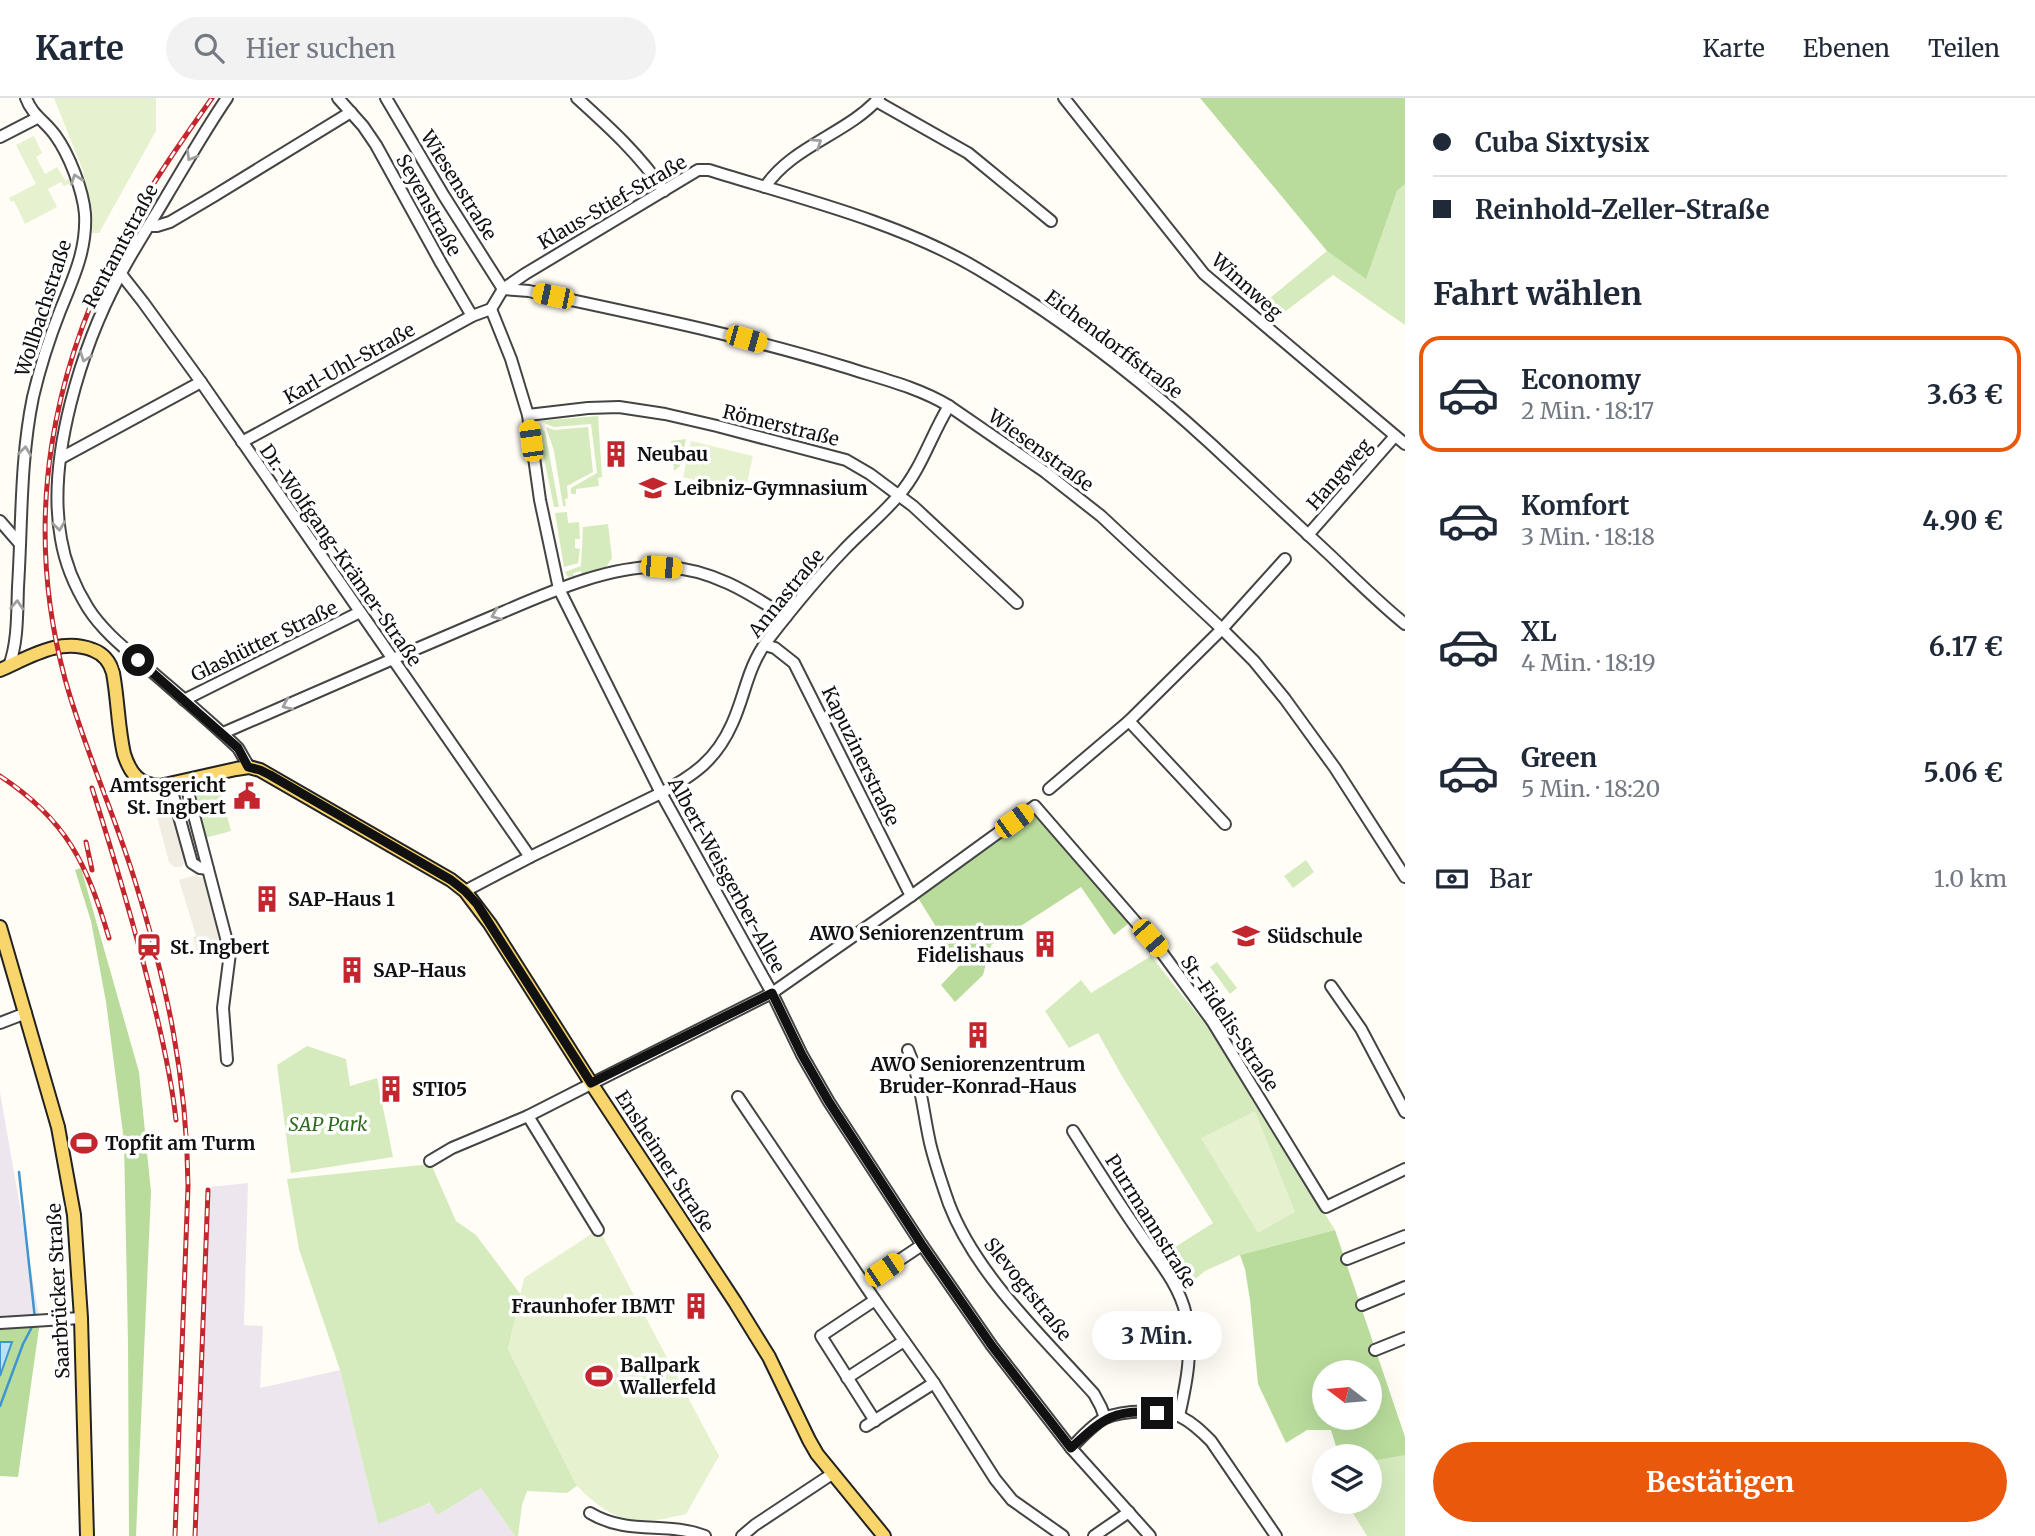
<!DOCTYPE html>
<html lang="de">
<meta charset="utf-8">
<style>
:root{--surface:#fff;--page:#f2f2f3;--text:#1f2937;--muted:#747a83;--line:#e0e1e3;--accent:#ea580c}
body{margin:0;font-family:Merriweather,serif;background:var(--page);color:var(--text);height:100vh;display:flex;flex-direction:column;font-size:26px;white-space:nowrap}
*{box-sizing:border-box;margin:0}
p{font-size:23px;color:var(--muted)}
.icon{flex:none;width:38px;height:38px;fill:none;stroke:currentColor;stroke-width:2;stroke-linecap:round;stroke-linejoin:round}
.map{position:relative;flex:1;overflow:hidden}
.drawer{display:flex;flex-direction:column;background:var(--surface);width:630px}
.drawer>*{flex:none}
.banner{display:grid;align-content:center;height:154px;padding:0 28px;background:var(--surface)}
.needle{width:46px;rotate:286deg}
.controls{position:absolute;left:1312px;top:1262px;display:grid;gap:14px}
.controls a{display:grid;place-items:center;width:70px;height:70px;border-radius:50%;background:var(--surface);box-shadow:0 7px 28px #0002;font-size:35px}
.end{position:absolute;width:32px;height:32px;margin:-16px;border:9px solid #111;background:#fff;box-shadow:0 0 0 4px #fff}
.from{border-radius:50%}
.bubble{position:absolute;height:49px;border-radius:24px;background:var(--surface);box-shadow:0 7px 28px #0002;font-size:23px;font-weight:700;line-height:49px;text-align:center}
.car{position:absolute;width:21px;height:42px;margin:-21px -10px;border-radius:9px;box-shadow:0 0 5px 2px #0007;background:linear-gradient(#f5c518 24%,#345 0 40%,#f5c518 0 76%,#345 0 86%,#f5c518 0)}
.banner b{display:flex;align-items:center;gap:24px;height:66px;font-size:26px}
.banner b+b{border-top:2px solid var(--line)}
.banner i{width:18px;height:18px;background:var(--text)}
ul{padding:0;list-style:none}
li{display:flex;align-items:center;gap:21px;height:116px;margin:0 14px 10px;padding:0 14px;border:4px solid transparent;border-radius:21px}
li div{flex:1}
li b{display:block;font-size:26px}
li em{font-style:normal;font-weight:700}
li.on{border-color:var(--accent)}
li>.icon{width:63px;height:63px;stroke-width:1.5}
h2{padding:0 28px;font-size:32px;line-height:84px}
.pay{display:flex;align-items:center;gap:18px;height:77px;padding:0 28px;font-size:26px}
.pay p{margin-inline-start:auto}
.cta{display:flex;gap:14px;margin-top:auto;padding:14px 28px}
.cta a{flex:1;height:80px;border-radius:42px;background:var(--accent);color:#fff;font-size:28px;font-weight:700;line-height:80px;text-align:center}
header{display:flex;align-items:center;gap:42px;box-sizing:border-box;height:98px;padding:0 35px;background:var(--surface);border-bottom:2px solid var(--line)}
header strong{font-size:33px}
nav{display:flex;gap:38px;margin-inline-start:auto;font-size:24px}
.search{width:490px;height:63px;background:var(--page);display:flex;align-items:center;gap:18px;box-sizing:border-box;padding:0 24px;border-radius:38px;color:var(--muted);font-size:26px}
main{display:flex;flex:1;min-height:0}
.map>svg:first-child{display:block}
.industrial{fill:#eee6ef}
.green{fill:#d5ebbd}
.forest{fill:#b9dc9c;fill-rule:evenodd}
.pitch{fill:#e6f2cf}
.plaza{fill:#f1ede2}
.water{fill:#b9e0f7;stroke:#3f96cf;stroke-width:2}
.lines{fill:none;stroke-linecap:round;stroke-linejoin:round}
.stream{stroke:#3f96cf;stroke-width:2.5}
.minor-casing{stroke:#444;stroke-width:14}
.major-casing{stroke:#222;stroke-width:16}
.minor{stroke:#fff;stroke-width:10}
.major{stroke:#f9d66b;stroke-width:12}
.rail-casing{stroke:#c4262e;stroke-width:5}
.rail{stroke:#fff;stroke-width:2.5;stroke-dasharray:8;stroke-linecap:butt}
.oneway{stroke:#a0a0a0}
.route{stroke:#111;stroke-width:9}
.labels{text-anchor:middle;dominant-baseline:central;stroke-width:7;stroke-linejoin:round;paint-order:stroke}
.street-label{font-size:19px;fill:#111;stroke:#fff}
.poi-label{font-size:19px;font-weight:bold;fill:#111;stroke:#fff;text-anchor:start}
.park-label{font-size:19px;font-style:italic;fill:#2f6b1f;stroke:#fff}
</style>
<header>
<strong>Karte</strong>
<div class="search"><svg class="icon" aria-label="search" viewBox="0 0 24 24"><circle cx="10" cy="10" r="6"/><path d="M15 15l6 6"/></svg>Hier suchen</div>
<nav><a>Karte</a><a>Ebenen</a><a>Teilen</a></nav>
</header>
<main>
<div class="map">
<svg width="1405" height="1438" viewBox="0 0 1405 1438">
<rect width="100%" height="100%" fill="#fffdf5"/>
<g class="industrial">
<path d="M0,994l40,229 -40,2z"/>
<path d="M248,1085l-4,142 19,1 -3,62 80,-18 38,153 53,-20 7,12 43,-27 34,48h-321l4,-160 11,-189z"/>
</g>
<g class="green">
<path d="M1405,86v141l-72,-50 -59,45 -16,-12 69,-57 38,27 32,-87z"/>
<path d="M598,318l4,61 -4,1 1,8 -23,3v5h-5v-6l26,-15 -6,-49 -37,3 -15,-6z"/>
<path d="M537,326l8,8 14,75h-5z"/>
<path d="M546,329l8,3 34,-3 5,45 -26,14 1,12 -3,1 1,7h-3l-9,-55z"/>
<path d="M686,341l-6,27 -6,5 -3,-30z"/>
<path d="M567,414l1,11 11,-1 1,17h-5v9l5,1 -2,14 -14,4 -9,-54z"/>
<path d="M608,426l4,34 -6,9 -24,7 -1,-3 -8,2 1,3 -6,1 -3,-5 16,-6 2,-39z"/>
<path d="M220,691l11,42 -26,7 -12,-43z"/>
<path d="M1306,762l8,12 -21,16 -9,-12z"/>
<path d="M1151,858l55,69 129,205 -95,25 -35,16 -22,18 -19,-35 49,-31 -91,-147 -24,-43 -29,15 -24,-37 36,-31 10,13z"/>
<path d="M1217,864l20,26 -7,6 -20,-27z"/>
<path d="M307,948l39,13 4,27 27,-8 16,79 -102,16 -14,-108z"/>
<path d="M431,1066l25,57 20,14 45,60 -13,54 69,137 -10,7 -40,-2 -5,14 -4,31h-3l-34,-48 -43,27 -8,-12 -52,21 -38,-154 -41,-121 -12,-70z"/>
<path d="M1405,1351v87h-38l-21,-34h24v-45z"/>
</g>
<g class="forest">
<path d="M1200,0h205v86l-8,7 -31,88 -39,-28z"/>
<path d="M1034,715l99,107 -19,15 -33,-48 -90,58 -8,30 -28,27 -14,-17 19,-20 -42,-67z"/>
<path d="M81,770l58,204 12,120 -15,344h-7l-1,-194 -4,-201 -18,-139 -15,-81 -16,-51z"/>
<path d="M1335,1132l70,207v18l-35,6v-5h-31l-8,-26h-24l-21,13 -28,-59 -8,-84 -5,-31 -5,-14zM1325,1274h45v46h-45z"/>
<path d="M40,1223l-22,156 -18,-1v-100l12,-34h-12v-19z"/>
</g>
<g class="pitch">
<path d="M54,0h102v33l-57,102h-11l-4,-55 -20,8 -3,-4 -13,7 9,18 -32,17 -11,-23 -3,1 -2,-4 27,-14 -20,-39 18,-9 8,17 -6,4 9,17 12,-7 8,13 19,-7z"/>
<path d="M691,343l62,15 -8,36 -62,-15z"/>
<path d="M1255,1013l40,101 -37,21 -57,-95z"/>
<path d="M599,1131l120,227 -33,58c-14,3 -29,7 -43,7 -28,0 -48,-17 -66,-35l-69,-137 16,-71z"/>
</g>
<g class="plaza">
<path d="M160,696l7,1 3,4 17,60 -6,8h-7l-5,-5 -16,-60 2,-4z"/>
<path d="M196,777l7,3 18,68 -24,7 -4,-16 3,-1 -17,-56z"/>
</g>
<path class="water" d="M0,1244h12l-12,34z"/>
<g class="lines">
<g class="stream">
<path d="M19,1074l16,147"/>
<path d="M0,1308l23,-62 10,-19"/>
</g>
<defs>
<g id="minor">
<path d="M227,0c-22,32 -41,66 -61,99 -15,26 -32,51 -46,78 -38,71 -74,183 -59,264 4,24 14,48 27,69 14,22 35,39 55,56 32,28 65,55 95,84l11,19"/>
<path d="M338,0l25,28 13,19 65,118 31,53"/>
<path d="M386,0l58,98 59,93"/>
<path d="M577,0c32,29 63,57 87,93"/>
<path d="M1064,0l140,176 201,170"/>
<path d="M876,3l92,52 83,68"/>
<path d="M0,39l37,-19"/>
<path d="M765,89c27,-41 82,-53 114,-89"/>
<path d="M149,128h8l13,-4 44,-26 137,-84"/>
<path d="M121,176l22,28 58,80 329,475"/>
<path d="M503,191l26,2c106,23 212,44 316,76 34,11 73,20 104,39l96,66 56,44 121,113 32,32 31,38 50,69 70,109"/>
<path d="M491,211l20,50 17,56 12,85 19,89 102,204 111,200 30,62 27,47 93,143 70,101 79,102 79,88"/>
<path d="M491,211l12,-20 22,-15 173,-104h11l16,5c83,25 179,50 253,94 83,49 162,110 233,175 40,37 80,75 120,112 24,23 48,47 74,68"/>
<path d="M528,317l60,-7 31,-1 46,7 52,12 129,34 24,14 43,32 104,97"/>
<path d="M242,344l230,-126 19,-7"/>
<path d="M61,360l140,-76"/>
<path d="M0,423l20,23"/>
<path d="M1308,437l87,-99"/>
<path d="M765,547l10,3 19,15 117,233"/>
<path d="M9,568c9,-24 8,-53 9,-79 4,-63 2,-127 15,-190 7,-30 16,-58 27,-86 13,-32 27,-61 25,-97 -2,-24 -16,-60 -30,-79 -10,-14 -23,-20 -29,-37"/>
<path d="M184,602l176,-88"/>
<path d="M223,635c84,-37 169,-74 254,-110 56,-23 127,-59 188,-56 46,2 83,25 121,50"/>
<path d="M185,683l45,172 -7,55 4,52"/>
<path d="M170,686l22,79 8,5 8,1"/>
<path d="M1049,691l80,-68"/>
<path d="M1225,726l-96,-103 93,-92 63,-70"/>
<path d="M465,793l65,-34 131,-64c33,-18 55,-33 71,-69 13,-28 15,-56 35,-83 24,-31 49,-62 76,-90 18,-19 39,-36 56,-56 23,-27 32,-60 50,-89"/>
<path d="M1331,888l30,43 44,83"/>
<path d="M0,925l26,-10"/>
<path d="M908,952c13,30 15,62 22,93 5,21 12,41 19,61 27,71 95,134 145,190l7,13 4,11"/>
<path d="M738,999l137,203 59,83 61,96 17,21 51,36"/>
<path d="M528,1018l70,114"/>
<path d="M1073,1033c21,33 42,67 65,100 17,26 41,52 48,84 7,35 1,66 -7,101"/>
<path d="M430,1063l22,-13 76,-32 53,-27 191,-96 139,-97 124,-90 125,144 52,71 114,186 79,-38"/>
<path d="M1347,1161l58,-23"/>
<path d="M865,1185l57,-38"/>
<path d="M1362,1207l43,-18"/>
<path d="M0,1225l81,-5"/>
<path d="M1375,1252l30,-12"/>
<path d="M847,1280l57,-37"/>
<path d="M875,1323l-54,-85 54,-36"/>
<path d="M866,1328l68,-43"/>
<path d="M1071,1350c10,-10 21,-23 34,-30 18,-8 58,-9 76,-1 12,6 21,15 30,24l65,95"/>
<path d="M590,1415c39,23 76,8 115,23"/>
<path d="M742,1438l13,-11 77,-51"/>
<path d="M1094,1438l35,-24"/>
</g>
<g id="major">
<path d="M0,572c30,-13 60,-33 93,-20 11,4 17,12 20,23 5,27 5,55 11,81 6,19 15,31 36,32l76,-17 13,-2 11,3 191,110 14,11 25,33 101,159 144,219 34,55 40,83 8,14 67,82"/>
<path d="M0,829l58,200 16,88 7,103 6,218"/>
</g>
</defs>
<use href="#minor" class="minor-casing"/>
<use href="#major" class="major-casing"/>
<use href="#minor" class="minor"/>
<use href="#major" class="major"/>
<defs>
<g id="rail">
<path d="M0,678c67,44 87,88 109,162"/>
<path d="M92,690c21,66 41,133 58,201 11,43 21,86 26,131"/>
<path d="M86,744l6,28"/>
<path d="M175,1438l13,-350c-1,-109 -21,-202 -53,-305 -21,-68 -51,-133 -70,-202 -43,-159 -14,-313 65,-456 24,-43 53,-84 82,-125"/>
<path d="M195,1438l13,-346"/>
</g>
</defs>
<use href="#rail" class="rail-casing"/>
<use href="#rail" class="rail"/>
</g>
<defs><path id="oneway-chevron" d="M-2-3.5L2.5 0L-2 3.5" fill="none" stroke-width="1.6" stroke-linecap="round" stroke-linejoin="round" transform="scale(1.75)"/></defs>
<g class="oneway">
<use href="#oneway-chevron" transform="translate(817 45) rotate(-34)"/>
<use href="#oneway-chevron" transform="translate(191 58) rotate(121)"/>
<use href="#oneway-chevron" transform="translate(76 81) rotate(-110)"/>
<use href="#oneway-chevron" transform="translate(85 259) rotate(110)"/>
<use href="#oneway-chevron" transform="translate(25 353) rotate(-83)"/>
<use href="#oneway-chevron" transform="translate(59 428) rotate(83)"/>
<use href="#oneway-chevron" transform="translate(17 507) rotate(-86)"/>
<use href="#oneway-chevron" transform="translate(496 517) rotate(157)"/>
<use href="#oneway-chevron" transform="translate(287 607) rotate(156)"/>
</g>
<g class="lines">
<path class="route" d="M138,562l100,88 10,19 12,3 10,5 181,105 14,11 12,13 114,179 181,-90 30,62 27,47 93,143 70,101 79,102c31,-28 42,-40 86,-35"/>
</g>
<defs>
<symbol id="building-bare" viewBox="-9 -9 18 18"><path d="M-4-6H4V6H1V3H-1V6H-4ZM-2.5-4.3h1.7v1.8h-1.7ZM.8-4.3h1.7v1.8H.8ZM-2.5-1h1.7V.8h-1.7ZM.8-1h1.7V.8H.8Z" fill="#c4262e" stroke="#fff" stroke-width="2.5" paint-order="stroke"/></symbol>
<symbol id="school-bare" viewBox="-9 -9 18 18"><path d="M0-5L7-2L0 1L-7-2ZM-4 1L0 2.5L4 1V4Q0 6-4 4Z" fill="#c4262e" stroke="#fff" stroke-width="2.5" paint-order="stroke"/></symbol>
<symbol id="civic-bare" viewBox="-9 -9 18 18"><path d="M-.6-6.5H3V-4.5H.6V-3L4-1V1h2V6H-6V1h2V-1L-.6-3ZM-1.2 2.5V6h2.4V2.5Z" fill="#c4262e" stroke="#fff" stroke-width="2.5" paint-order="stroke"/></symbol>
<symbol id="station-bare" viewBox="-9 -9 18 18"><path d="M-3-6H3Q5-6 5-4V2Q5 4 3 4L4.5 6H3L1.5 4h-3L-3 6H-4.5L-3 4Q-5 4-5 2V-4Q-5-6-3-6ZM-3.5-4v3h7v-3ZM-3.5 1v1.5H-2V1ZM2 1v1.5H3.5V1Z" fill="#c4262e" stroke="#fff" stroke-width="2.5" paint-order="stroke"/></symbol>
<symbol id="stadium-bare" viewBox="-9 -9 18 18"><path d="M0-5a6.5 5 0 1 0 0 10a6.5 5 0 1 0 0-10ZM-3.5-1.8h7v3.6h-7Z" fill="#c4262e" stroke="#fff" stroke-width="2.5" paint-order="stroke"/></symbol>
</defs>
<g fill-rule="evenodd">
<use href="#building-bare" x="597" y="337" width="38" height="38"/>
<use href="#school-bare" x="634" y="371" width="38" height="38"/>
<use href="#civic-bare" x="228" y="679" width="38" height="38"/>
<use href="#building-bare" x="248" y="782" width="38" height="38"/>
<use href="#school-bare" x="1227" y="819" width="38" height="38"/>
<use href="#building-bare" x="1026" y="827" width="38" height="38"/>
<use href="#station-bare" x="130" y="830" width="38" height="38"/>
<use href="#building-bare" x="333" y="853" width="38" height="38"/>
<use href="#building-bare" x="959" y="918" width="38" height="38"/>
<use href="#building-bare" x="372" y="972" width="38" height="38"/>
<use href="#stadium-bare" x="65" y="1026" width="38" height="38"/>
<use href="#building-bare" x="677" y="1189" width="38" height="38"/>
<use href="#stadium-bare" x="580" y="1259" width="38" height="38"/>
</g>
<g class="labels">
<g class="street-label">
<text transform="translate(459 87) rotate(58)">Wiesenstraße</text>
<text transform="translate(612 104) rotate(-30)">Klaus-Stief-Straße</text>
<text transform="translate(429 107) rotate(61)">Seyenstraße</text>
<text transform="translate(120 148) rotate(-62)">Rentamtstraße</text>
<text transform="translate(1247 188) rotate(42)">Winnweg</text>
<text transform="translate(43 210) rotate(-72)">Wollbachstraße</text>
<text transform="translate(1114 246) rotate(37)">Eichendorffstraße</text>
<text transform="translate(349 265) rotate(-29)">Karl-Uhl-Straße</text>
<text transform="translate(781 327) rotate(14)">Römerstraße</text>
<text transform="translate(1041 352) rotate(36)">Wiesenstraße</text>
<text transform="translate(1339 376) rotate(-49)">Hangweg</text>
<text transform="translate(341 457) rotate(55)">Dr.-Wolfgang-Krämer-Straße</text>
<text transform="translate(786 495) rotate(-51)">Annastraße</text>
<text transform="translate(264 543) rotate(-26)">Glashütter Straße</text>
<text transform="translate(861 658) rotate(64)">Kapuzinerstraße</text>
<text transform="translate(727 777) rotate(61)">Albert-Weisgerber-Allee</text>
<text transform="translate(1230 925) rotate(56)">St.-Fidelis-Straße</text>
<text transform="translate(665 1063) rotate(57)">Ensheimer Straße</text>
<text transform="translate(1151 1123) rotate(58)">Purrmannstraße</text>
<text transform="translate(1028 1191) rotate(51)">Slevogtstraße</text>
<text transform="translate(58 1193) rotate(-93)">Saarbrücker Straße</text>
</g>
<g class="poi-label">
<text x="637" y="356">Neubau</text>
<text x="674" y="390">Leibniz-Gymnasium</text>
<text x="226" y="687" text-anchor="end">Amtsgericht<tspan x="226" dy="22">St. Ingbert</tspan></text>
<text x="288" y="801">SAP-Haus 1</text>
<text x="1024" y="835" text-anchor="end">AWO Seniorenzentrum<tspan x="1024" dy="22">Fidelishaus</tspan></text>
<text x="1267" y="838">Südschule</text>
<text x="170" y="849">St. Ingbert</text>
<text x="373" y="872">SAP-Haus</text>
<text x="978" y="966" text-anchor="middle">AWO Seniorenzentrum<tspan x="978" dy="22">Bruder-Konrad-Haus</tspan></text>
<text x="412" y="991">STI05</text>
<text x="105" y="1045">Topfit am Turm</text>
<text x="675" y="1208" text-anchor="end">Fraunhofer IBMT</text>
<text x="620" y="1267">Ballpark<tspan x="620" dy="22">Wallerfeld</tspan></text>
</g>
<g class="park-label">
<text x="328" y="1026">SAP Park</text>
</g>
</g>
</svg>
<div class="controls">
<a><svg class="needle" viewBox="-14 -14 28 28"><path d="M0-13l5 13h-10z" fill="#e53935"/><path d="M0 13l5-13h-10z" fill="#747a83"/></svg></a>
<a><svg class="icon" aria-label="layers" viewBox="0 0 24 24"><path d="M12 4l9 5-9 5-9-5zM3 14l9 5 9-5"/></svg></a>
</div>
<i class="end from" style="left:138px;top:562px"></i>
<i class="end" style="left:1157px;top:1315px"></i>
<div class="bubble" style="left:1092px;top:1213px;width:130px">3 Min.</div>
<i class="car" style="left:553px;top:198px;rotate:282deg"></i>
<i class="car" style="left:746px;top:241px;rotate:106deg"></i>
<i class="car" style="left:531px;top:343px;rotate:352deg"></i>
<i class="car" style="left:661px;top:469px;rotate:95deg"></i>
<i class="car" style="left:1014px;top:723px;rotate:54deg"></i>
<i class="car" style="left:1150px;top:840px;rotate:139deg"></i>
<i class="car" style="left:884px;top:1172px;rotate:56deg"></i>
</div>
<section class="drawer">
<div class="banner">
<b><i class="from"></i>Cuba Sixtysix</b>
<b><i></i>Reinhold-Zeller-Straße</b>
</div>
<h2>Fahrt wählen</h2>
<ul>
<li class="on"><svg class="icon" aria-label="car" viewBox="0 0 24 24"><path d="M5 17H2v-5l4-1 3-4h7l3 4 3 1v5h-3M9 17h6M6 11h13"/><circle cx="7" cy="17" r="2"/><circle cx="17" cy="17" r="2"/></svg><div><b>Economy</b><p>2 Min. · 18:17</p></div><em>3.63 €</em></li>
<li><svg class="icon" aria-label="car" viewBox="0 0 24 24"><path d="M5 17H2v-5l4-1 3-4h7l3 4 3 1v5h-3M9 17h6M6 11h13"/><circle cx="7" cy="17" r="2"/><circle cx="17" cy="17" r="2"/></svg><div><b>Komfort</b><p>3 Min. · 18:18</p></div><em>4.90 €</em></li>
<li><svg class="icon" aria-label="car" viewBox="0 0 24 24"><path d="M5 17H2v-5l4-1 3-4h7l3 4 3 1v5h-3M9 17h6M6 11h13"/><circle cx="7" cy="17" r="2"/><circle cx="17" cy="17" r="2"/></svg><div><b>XL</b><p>4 Min. · 18:19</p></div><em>6.17 €</em></li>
<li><svg class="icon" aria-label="car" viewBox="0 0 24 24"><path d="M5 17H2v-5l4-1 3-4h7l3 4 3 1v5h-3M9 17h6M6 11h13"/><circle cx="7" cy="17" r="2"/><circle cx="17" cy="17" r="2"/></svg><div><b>Green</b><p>5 Min. · 18:20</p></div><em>5.06 €</em></li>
</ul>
<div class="pay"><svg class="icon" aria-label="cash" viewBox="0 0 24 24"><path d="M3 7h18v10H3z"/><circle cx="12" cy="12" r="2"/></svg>Bar<p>1.0 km</p></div>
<div class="cta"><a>Bestätigen</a></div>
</section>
</main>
